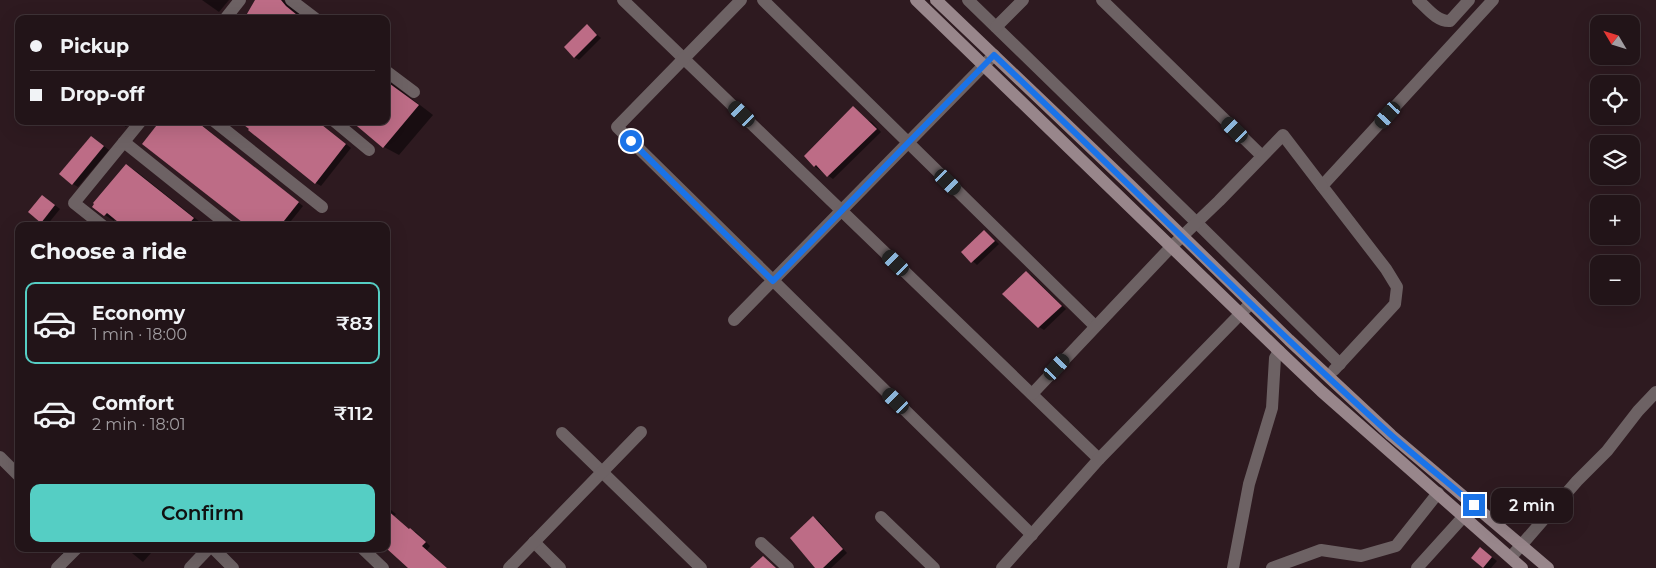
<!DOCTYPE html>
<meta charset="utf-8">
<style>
:root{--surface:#221418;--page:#2a1d21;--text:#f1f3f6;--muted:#a29ea2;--line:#3f3337;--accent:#55cec4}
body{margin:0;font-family:Montserrat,sans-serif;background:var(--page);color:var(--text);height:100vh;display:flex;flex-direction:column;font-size:19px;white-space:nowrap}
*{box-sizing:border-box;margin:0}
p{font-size:16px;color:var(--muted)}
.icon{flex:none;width:28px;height:28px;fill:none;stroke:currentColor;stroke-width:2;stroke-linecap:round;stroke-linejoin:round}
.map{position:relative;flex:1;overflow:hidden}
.details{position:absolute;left:15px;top:222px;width:375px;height:330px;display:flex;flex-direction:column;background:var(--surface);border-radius:10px;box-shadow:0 5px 20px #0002,0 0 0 1px var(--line)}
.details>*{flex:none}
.guide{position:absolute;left:15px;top:15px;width:375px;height:110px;border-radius:10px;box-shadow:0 5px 20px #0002,0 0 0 1px var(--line);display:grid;align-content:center;height:110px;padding:0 15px;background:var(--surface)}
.needle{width:32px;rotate:308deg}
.buttons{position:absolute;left:1590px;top:15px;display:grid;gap:10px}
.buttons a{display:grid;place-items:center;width:50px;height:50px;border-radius:10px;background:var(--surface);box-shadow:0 5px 20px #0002,0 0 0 1px var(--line);font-size:25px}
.end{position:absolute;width:22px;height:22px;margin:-11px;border:6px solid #1a73e8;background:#fff;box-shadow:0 0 0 2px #fff}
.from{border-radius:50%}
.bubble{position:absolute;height:35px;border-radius:10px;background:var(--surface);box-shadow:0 5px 20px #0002,0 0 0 1px var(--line);font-size:16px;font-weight:600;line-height:35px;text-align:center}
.car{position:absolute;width:15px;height:30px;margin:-15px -8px;border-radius:6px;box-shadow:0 0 4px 1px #0007;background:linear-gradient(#222 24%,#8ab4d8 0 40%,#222 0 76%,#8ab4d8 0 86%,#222 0)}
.guide b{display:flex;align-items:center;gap:18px;height:48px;font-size:19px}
.guide b+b{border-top:1px solid var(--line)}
.guide i{width:12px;height:12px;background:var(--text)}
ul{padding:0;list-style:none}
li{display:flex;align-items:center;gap:15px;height:82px;margin:0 10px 8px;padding:0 5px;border:2px solid transparent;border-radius:10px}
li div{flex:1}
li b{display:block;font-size:19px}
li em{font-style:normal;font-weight:600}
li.current{border-color:var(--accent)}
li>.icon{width:45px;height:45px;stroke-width:1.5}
h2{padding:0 15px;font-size:22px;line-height:60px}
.action{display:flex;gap:10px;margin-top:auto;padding:10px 15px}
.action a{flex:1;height:58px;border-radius:10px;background:var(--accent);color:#111;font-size:20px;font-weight:600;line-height:58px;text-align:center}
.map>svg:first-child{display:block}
.shadow{fill:#0007}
.building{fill:#bd6c86}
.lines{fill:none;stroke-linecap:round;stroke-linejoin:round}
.street{stroke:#6d6264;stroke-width:12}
.secondary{stroke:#98868b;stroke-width:12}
.route{stroke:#1a73e8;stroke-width:6}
</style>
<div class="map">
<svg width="1656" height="568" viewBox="0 0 1656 568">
<rect width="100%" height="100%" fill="#2e1a20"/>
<g class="shadow">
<path d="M202,0h27l-10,12z"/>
<path d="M257,0h26l15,12 6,7h-59z"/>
<path d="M587,26l14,12 -22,22 -5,-3z"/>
<path d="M386,79l47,36 -34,40 -15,-8 2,-26z"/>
<path d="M853,107l14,13 5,2 9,10 -48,47 -19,-13z"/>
<path d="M118,121h13l-5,6z"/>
<path d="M162,121h35l68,56 38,29 -16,20h-40l-103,-82z"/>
<path d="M317,121l34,27 -30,38 -5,-3z"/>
<path d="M96,140l13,10 -31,37 -5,-3z"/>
<path d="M126,165l10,6 69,55h-80l-10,-8 -1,3 -9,-6z"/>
<path d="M43,196l17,13 -13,16 -17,-13z"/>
<path d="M82,221l9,5h-14z"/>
<path d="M985,231l14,13 -22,21 -14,-13z"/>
<path d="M1026,273l5,2 35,34 -22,21 -5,-3 -35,-33z"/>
<path d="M386,506l10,8 -2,2 16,14 6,2 14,14 -3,4 20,18h-38l-23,-21z"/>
<path d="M813,517l5,3 29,33 -16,15h-14z"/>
<path d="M1480,548l17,13 -6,7h-7l-12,-10z"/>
<path d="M56,549h14l-6,6z"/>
<path d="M127,549h20l4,4 -8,9z"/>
</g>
<g class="building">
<path d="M255,0h26l5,6 16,13h-58z"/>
<path d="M587,24l10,11 -23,23 -10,-11z"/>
<path d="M386,81l33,24 -36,43 -32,-27h35z"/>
<path d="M853,106l24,23 -50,48 -11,-12 -2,2 -10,-11z"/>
<path d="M160,121h36l103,81 -19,24h-33l-105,-82z"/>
<path d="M239,121h78l29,23 -31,40 -67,-54 1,-1z"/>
<path d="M91,136l13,10 -32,39 -13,-11z"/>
<path d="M126,164l68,54 -7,8h-64l-16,-13 -3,3 -12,-9 2,-3 -1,-1z"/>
<path d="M42,195l13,10 -14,18 -13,-11z"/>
<path d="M984,230l11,11 -24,22 -10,-11z"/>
<path d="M1026,271l36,35 -24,22 -36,-34z"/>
<path d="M386,509l23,20 1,-1 16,14 -4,4 25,22h-39l-22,-20z"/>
<path d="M813,516l30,33 -20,19h-8l-25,-30z"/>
<path d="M1480,547l12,10 -9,11 -12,-10z"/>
<path d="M763,556l13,12h-26z"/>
</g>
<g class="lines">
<g class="street">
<path d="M291,0l25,19"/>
<path d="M623,0l476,459"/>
<path d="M741,0l-124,127 415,408"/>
<path d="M763,0l332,326"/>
<path d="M968,0l229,223 143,141"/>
<path d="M1102,0l160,156"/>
<path d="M1418,0c9,8 19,22 32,21l19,-21"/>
<path d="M225,19l15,-19"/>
<path d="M996,27l27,-27"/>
<path d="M386,71l28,21"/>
<path d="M214,121l108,86"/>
<path d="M334,121l35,29"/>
<path d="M124,142l105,84"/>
<path d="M103,226l-29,-23 67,-82"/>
<path d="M734,320l260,-265"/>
<path d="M1334,370l61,-66 2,-17 -11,-18 -64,-83 171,-186"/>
<path d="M1032,394l139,-147 48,-46 64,-66 39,51"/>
<path d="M562,433l139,135"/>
<path d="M0,457l19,19"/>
<path d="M881,517l53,51"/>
<path d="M534,542l26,26"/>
<path d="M761,543l27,25"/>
<path d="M214,549l19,19"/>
<path d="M363,549l20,19"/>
<path d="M1511,557l66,-76 30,-30 31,-40 18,-19"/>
<path d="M57,568l19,-19"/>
<path d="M190,568l18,-19"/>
<path d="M509,568l132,-136"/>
<path d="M1002,568l97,-109 152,-156"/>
<path d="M1233,568l16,-84 23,-76 3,-50 4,-7"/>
<path d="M1272,568l49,-18 40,6 35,-10 42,-53"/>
<path d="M1417,568l57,-63"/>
</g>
<g class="secondary">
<path d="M916,0l363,351 42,40 201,177"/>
<path d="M936,0l193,184 160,156 102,95 157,133"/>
</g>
</g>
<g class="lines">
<path class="route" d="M631,141l142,140 221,-226c133,126 261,257 396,379 27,24 56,47 84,71"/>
</g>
</svg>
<div class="buttons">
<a><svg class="needle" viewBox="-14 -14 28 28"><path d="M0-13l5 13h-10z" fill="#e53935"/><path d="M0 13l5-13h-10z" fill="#a29ea2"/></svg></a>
<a><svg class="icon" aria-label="locate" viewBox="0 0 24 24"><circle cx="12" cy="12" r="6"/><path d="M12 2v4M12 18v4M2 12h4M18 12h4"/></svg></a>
<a><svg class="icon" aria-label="layers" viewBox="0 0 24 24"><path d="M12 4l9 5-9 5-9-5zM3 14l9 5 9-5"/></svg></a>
<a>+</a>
<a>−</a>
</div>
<i class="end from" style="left:631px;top:141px"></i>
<i class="end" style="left:1474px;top:505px"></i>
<div class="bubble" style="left:1491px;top:488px;width:82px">2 min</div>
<i class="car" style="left:742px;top:114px;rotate:314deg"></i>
<i class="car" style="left:1388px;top:115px;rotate:222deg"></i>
<i class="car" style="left:1235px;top:130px;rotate:314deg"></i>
<i class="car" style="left:948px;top:182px;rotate:134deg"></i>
<i class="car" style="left:896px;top:263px;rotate:314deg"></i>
<i class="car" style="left:1057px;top:367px;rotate:43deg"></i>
<i class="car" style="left:896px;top:401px;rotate:314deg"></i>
<div class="guide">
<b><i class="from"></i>Pickup</b>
<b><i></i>Drop-off</b>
</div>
<section class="details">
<h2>Choose a ride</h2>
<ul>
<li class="current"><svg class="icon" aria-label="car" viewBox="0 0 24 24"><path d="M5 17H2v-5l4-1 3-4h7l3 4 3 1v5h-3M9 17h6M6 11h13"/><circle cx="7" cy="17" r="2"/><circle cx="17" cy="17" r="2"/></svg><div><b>Economy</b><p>1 min · 18:00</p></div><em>₹83</em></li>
<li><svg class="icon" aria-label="car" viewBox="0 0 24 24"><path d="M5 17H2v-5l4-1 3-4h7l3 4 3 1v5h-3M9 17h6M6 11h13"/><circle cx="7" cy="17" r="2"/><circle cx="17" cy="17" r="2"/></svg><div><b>Comfort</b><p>2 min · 18:01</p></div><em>₹112</em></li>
</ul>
<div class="action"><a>Confirm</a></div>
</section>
</div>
